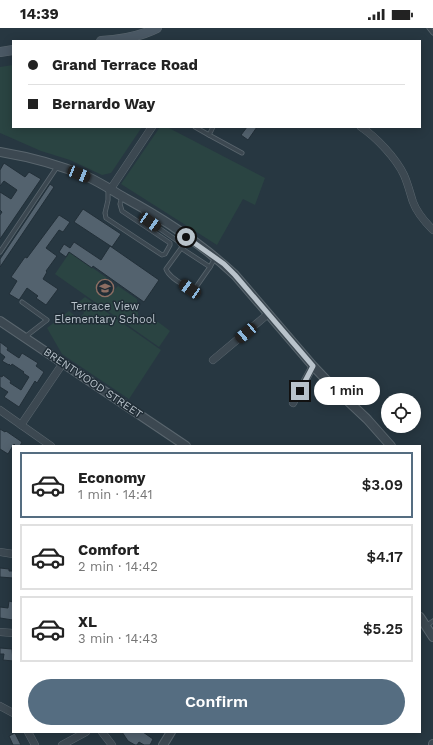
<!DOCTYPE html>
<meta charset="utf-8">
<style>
:root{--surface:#fff;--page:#f2f2f2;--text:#222;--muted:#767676;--line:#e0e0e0;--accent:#556d81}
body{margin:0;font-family:"Work Sans",sans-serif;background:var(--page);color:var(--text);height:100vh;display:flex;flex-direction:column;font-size:15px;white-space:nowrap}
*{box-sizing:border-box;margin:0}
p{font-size:13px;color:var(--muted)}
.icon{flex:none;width:22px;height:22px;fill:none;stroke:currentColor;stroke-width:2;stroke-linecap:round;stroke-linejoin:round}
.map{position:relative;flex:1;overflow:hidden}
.side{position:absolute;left:12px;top:417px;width:409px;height:288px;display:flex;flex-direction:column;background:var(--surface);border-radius:0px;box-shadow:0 2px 10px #0003}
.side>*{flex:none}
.top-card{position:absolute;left:12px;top:12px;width:409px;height:88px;border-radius:0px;box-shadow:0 2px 10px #0003;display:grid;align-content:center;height:88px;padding:0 16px;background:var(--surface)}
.buttons{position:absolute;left:381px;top:365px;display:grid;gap:8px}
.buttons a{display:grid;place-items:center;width:40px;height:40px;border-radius:50%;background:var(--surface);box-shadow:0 2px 10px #0003;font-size:20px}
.end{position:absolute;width:18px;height:18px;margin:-9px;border:5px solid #b9c3cb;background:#111;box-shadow:0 0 0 2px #111}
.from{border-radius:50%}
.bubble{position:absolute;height:28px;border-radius:14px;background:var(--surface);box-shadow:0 2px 10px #0003;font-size:13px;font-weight:600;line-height:28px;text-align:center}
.car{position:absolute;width:12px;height:24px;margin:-12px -6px;border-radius:5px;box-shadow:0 0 3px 1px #0007;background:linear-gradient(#222 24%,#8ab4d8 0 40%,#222 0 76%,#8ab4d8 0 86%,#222 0)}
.top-card b{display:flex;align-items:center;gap:14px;height:38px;font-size:15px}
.top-card b+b{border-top:1px solid var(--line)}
.top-card i{width:10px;height:10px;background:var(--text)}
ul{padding:7px 0 0;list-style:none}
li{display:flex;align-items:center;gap:12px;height:66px;margin:0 8px 6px;padding:0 8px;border:2px solid var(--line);border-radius:0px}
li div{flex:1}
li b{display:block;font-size:15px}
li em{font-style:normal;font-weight:600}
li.on{border-color:var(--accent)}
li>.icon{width:36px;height:36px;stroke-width:1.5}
.cta{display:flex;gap:8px;margin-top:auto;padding:8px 16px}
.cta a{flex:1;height:46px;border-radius:24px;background:var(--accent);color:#fff;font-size:16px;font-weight:600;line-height:46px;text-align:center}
.status{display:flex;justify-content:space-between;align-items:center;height:28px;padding:0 20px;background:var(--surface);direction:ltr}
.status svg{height:11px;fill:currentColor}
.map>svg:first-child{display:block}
.green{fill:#2a4442}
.building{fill:#53626e;stroke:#222f38}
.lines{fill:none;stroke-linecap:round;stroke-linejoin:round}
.service-casing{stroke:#5a666e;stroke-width:5}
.minor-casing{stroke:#5a666e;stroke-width:8}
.tertiary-casing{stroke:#5a666e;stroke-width:10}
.secondary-casing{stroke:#5a666e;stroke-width:10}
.service{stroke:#3c4851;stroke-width:3.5}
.minor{stroke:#3c4851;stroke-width:7}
.tertiary{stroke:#3c4851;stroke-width:8}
.secondary{stroke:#4a5864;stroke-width:9}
.route{stroke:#b9c3cb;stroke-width:5}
.labels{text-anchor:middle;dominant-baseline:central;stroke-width:3;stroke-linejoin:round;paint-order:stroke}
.poi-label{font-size:11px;fill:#b9c3cb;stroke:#202d36}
.street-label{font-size:11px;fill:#b9c3cb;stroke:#202d36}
</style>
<div class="status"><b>14:39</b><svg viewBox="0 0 49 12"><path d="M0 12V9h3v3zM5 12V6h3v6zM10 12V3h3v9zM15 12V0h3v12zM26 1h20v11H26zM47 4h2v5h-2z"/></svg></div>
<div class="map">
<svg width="433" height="717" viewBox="0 0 433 717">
<rect width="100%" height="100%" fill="#273741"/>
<g class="green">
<path d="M13,37v62h129l-31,46 -9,2 -32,-15 -29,-9 -41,-18v-66z"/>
<path d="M160,99h7l98,51 -10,27 -12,-6 -26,46 -96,-61z"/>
<path d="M70,224l37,26 -2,4 10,7 3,-3 19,13 1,17 4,3c12,-2 19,5 28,12l-11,16 -104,-73z"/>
<path d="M85,269l76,53 -32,49 -67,-45 -15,-26 22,-17 10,8 5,-6 -4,-6v-6z"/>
</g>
<g class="building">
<path d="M247,99h10l-9,13 -7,-5z"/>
<path d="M4,135l21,14 4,-5 12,7 -41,60v-24l2,-3 -2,-2v-18l11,7 6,-9 -13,-9 -4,5v-16z"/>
<path d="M50,156l4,3 -54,80v-8z"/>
<path d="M83,181l38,25 -9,13 -38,-25z"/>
<path d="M59,187l11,7 -7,10 -4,-2 -13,18 11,8 -11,15 1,1 -4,7 15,10 -12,16 -10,-7 2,-2 -11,-8 -8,12 -10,-6 8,-13 -6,-4 14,-20 2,1z"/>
<path d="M74,214l27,18 9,-14 49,34 -15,22 -51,-36 -1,2 -23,-16 -3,5 -7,-5 5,-8 6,4z"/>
<path d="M0,314l8,6 -1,2 12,8 3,-5 16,10 -2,3 8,6 -7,11 -2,-2 -16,26 -15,-10 4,-5 -8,-5v-11l2,1 1,-2 8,6 -1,2 11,7 8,-13 -6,-4 1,-1 -12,-8 -1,2 -2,-2v1l-7,-4 3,-4 -5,-4z"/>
<path d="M0,401l5,3 1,-1 16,11 -2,4h-4l-2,-2 -6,10 -8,-5z"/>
<path d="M0,540l9,1v2h4v7l-13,-1z"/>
<path d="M9,573l4,1v18l-13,-2v-11l8,1z"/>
<path d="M0,620l12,1 1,12 -10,-1 1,-6h-4z"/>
<path d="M122,704h21l10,7 -3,6h-6l-5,-3 -2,3h-2l-7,-4z"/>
<path d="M15,705l6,12h-8l-4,-9z"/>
</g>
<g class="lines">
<defs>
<g id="service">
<path d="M429,0l4,5"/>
<path d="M195,99l14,8 4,-8"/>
<path d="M209,107l33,18"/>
<path d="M108,161v11l-3,13 1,5 56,37 3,-1 5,-9v-2l-48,-32 -2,-7 2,-8"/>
<path d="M142,181l4,9 4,4 29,20 5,8 26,17 -16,23 -4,-1c-7,-5 -21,-11 -24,-20l16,-22"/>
<path d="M0,224l57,-85"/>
<path d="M210,239l5,-9"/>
<path d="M22,274l25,18 -22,17"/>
<path d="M426,598l7,-5"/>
</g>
<g id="minor">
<path d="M361,99c15,10 35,31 43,48 4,9 6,18 9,27 4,11 12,20 20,28"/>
<path d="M110,162l42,-63"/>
<path d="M213,332l55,-46"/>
<path d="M293,375l20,-37"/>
<path d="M0,382l51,36"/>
<path d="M21,397l42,-62"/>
<path d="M0,524l13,2"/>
<path d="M0,604l13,1"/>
<path d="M0,678l13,7"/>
<path d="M28,704l7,13"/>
<path d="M102,704l10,13"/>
<path d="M62,717l24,-13"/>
</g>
<g id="tertiary">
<path d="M0,124c30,5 60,13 88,25 13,6 25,14 37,21 39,21 78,47 110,77l78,91 21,22 33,31 24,27"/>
<path d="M0,293l186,125"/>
<path d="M420,589l13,20"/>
<path d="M163,717l8,-13"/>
<path d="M433,717v-1"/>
</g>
<g id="secondary">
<path d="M101,13c20,-1 38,-4 56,-13"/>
<path d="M0,24l13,-2"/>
</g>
</defs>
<use href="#service" class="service-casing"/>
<use href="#minor" class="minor-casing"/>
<use href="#tertiary" class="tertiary-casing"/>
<use href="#secondary" class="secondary-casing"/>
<use href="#service" class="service"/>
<use href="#minor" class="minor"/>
<use href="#tertiary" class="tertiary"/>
<use href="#secondary" class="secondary"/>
</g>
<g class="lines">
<path class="route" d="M186,209l38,27 11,11 78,91 -13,25"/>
</g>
<defs>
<symbol id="school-ring" viewBox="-11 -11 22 22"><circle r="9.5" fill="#202d36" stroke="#8d6e63" stroke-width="1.5"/><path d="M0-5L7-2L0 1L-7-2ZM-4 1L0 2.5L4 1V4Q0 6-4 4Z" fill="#8d6e63"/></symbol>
</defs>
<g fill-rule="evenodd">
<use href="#school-ring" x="95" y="250" width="20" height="20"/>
</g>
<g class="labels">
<g class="poi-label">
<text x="105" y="278">Terrace View<tspan x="105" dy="13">Elementary School</tspan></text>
</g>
<g class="street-label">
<text transform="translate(93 355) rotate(34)">BRENTWOOD STREET</text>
</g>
</g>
</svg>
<div class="buttons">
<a><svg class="icon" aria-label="locate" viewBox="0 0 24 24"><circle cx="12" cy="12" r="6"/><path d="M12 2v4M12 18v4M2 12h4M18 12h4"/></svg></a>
</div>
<i class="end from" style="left:186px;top:209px"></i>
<i class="end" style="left:300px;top:363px"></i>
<div class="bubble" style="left:314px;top:349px;width:66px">1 min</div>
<i class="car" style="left:79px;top:146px;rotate:112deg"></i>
<i class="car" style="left:150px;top:194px;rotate:124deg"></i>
<i class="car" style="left:190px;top:261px;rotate:305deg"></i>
<i class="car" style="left:246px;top:305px;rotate:230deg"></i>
<div class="top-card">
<b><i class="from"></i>Grand Terrace Road</b>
<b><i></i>Bernardo Way</b>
</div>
<section class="side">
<ul>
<li class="on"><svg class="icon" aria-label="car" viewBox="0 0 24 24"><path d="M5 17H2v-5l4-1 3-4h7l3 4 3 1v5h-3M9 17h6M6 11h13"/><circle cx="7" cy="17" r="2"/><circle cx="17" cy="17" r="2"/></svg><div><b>Economy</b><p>1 min · 14:41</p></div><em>$3.09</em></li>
<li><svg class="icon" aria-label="car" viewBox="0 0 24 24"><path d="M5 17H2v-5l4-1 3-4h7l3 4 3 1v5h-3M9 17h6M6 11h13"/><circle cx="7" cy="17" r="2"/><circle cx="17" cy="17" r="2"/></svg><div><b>Comfort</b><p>2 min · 14:42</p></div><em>$4.17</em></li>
<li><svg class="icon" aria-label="car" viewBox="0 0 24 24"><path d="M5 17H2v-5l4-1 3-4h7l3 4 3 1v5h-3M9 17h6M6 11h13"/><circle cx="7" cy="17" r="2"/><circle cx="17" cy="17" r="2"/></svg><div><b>XL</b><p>3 min · 14:43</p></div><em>$5.25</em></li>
</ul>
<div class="cta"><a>Confirm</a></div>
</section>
</div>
